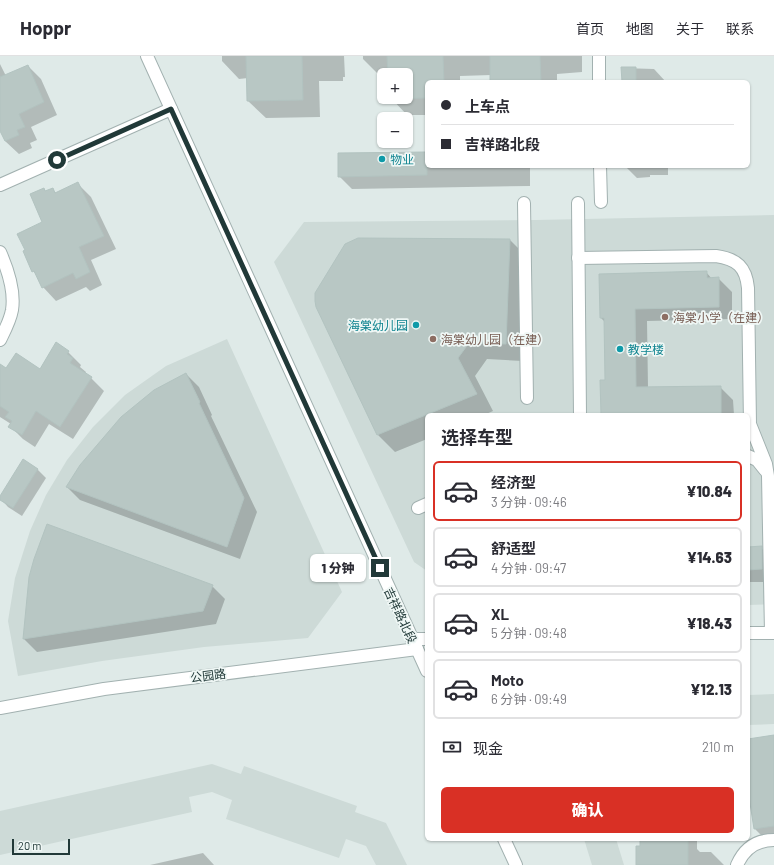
<!DOCTYPE html>
<html lang="zh">
<meta charset="utf-8">
<style>
:root{--surface:#fff;--page:#f2f2f3;--text:#2b2b33;--muted:#7c7c81;--line:#e1e1e2;--accent:#d93025}
body{margin:0;font-family:Barlow,"Noto Sans SC",sans-serif;background:var(--page);color:var(--text);height:100vh;display:flex;flex-direction:column;font-size:15px;white-space:nowrap}
*{box-sizing:border-box;margin:0}
p{font-size:13px;color:var(--muted)}
.icon{flex:none;width:22px;height:22px;fill:none;stroke:currentColor;stroke-width:2;stroke-linecap:round;stroke-linejoin:round}
.map{position:relative;flex:1;overflow:hidden}
.drawer{position:absolute;left:425px;top:357px;width:325px;height:428px;display:flex;flex-direction:column;background:var(--surface);border-radius:6px;box-shadow:0 1px 3px #0004}
.drawer>*{flex:none}
.hud{position:absolute;left:425px;top:24px;width:325px;height:88px;border-radius:6px;box-shadow:0 1px 3px #0004;display:grid;align-content:center;height:88px;padding:0 16px;background:var(--surface)}
.buttons{position:absolute;left:377px;top:12px;display:grid;gap:8px}
.buttons a{display:grid;place-items:center;width:36px;height:36px;border-radius:6px;background:var(--surface);box-shadow:0 1px 3px #0004;font-size:20px}
.scale{position:absolute;left:12px;bottom:10px;width:58px;box-sizing:border-box;padding-left:4px;border:2px solid #213938;border-top:0;font-size:11px;line-height:14px;white-space:nowrap;color:#213938;-webkit-text-stroke:3px #eff7f5;paint-order:stroke}
.end{position:absolute;width:18px;height:18px;margin:-9px;border:5px solid #213938;background:#fff;box-shadow:0 0 0 2px #fff}
.from{border-radius:50%}
.bubble{position:absolute;height:28px;border-radius:6px;background:var(--surface);box-shadow:0 1px 3px #0004;font-size:13px;font-weight:800;line-height:28px;text-align:center}
.hud b{display:flex;align-items:center;gap:14px;height:38px;font-size:15px}
.hud b+b{border-top:1px solid var(--line)}
.hud i{width:10px;height:10px;background:var(--text)}
ul{padding:0;list-style:none}
li{display:flex;align-items:center;gap:12px;height:60px;margin:0 8px 6px;padding:0 8px;border:2px solid var(--line);border-radius:6px}
li div{flex:1}
li b{display:block;font-size:15px}
li em{font-style:normal;font-weight:800}
li.selected{border-color:var(--accent)}
li>.icon{width:36px;height:36px;stroke-width:1.5}
h2{padding:0 16px;font-size:18px;line-height:48px}
.pay{display:flex;align-items:center;gap:10px;height:44px;padding:0 16px;font-size:15px}
.pay p{margin-inline-start:auto}
.action{display:flex;gap:8px;margin-top:auto;padding:8px 16px}
.action a{flex:1;height:46px;border-radius:6px;background:var(--accent);color:#fff;font-size:16px;font-weight:800;line-height:46px;text-align:center}
header{display:flex;align-items:center;gap:24px;box-sizing:border-box;height:56px;padding:0 20px;background:var(--surface);border-bottom:1px solid var(--line)}
header strong{font-size:19px}
nav{display:flex;gap:22px;margin-inline-start:auto;font-size:14px}
.map>svg:first-child{display:block}
.built{fill:#cddad7}
.shadow{fill:#0003}
.building{fill:#b8c7c4;stroke:#b2c3c0}
.lines{fill:none;stroke-linecap:round;stroke-linejoin:round}
.minor-casing{stroke:#a2b1b0;stroke-width:14}
.minor{stroke:#fff;stroke-width:12}
.route{stroke:#213938;stroke-width:5}
.culture-dot{fill:#0f9aa8;stroke:#eff7f5;stroke-width:1.5}
.education-dot{fill:#8d6e63;stroke:#eff7f5;stroke-width:1.5}
.labels{text-anchor:middle;dominant-baseline:central;stroke-width:3.5;stroke-linejoin:round;paint-order:stroke}
.culture-label{font-size:12px;fill:#0d838f;stroke:#eff7f5;text-anchor:start}
.education-label{font-size:12px;fill:#785e54;stroke:#eff7f5;text-anchor:start}
.street-label{font-size:12px;fill:#213938;stroke:#eff7f5}
</style>
<header>
<strong>Hoppr</strong>
<nav><a>首页</a><a>地图</a><a>关于</a><a>联系</a></nav>
</header>
<div class="map">
<svg width="774" height="809" viewBox="0 0 774 809">
<rect width="100%" height="100%" fill="#dfeae8"/>
<g class="built">
<path d="M774,159v389l-26,1v-190h-321v156l-13,-9 -140,-300 30,-40 232,-2z"/>
<path d="M227,283l115,253 -34,46 -104,9 -102,14 -84,15 -10,-55 7,-43 15,-47 16,-36 21,-35 26,-33 32,-32 41,-29z"/>
<path d="M774,638v30l-26,1v-30z"/>
<path d="M212,708l29,10 3,-8 113,40 -2,6 31,11 21,42h-31l-10,-19 -20,-7 -7,19 -113,-39 6,-19 -20,-8 -23,5 3,15 -192,43v-44z"/>
<path d="M584,783h32l8,26h-32z"/>
</g>
<g class="shadow">
<path d="M222,0h122l1,21h-2v4h-24l1,36 -54,1 -18,-17v-23l-9,1 -17,-18z"/>
<path d="M363,0h219v16l-25,2v8h-66v-7l-31,1v6h-33v33h-20l-17,-18h16v-22l-26,1 -17,-17z"/>
<path d="M0,8l6,12 22,-10 13,13 16,36 -26,12 6,13 -7,3 2,5 -13,6 -14,-13 -5,-12z"/>
<path d="M622,12l32,1 12,13h-43z"/>
<path d="M427,96v14h103v20l-178,3 -13,-13z"/>
<path d="M625,110h43v9h-18v2l-13,1z"/>
<path d="M78,128l13,13 25,52 -25,11 11,25 -12,6 -4,-4 -30,14 -13,-14 -6,-12 -4,-4 -7,-21 18,-28 -1,-33 3,3 6,-3 4,4z"/>
<path d="M510,184l17,17 -4,104 -36,-2 -12,17 18,35 -9,4h-57v24l-32,13 -17,-17z"/>
<path d="M706,216l6,7 6,-1 14,14v27l-85,2 1,67 72,-1 13,13 1,15h-132l-1,-34h5l-1,-59 -4,-4z"/>
<path d="M68,296l13,13 -1,2 6,5 -1,2 6,4 13,13 -31,48 -24,-15 -14,23 -12,-8 -13,-13 1,-2 -11,-7v-42l41,-5z"/>
<path d="M186,318l13,13 13,28 -1,1 46,96 -17,47 -160,-59 -13,-13z"/>
<path d="M37,413l9,9 -24,38 -14,-9 -8,-9z"/>
<path d="M748,492h13l13,12v22h-26z"/>
<path d="M212,530l13,13 -9,25 -179,28 -13,-13z"/>
<path d="M774,681v104l-6,1 -13,-13 -3,-21 -4,-2v-66z"/>
<path d="M641,783h56v10l3,3h11l13,13h-87l4,-18z"/>
<path d="M203,797l11,12h-64z"/>
</g>
<g class="building">
<path d="M246,0h56l1,44 -56,1z"/>
<path d="M387,0h56l1,26h-17v16l-38,1v-2h17v-22h-18z"/>
<path d="M490,0h50l1,26h-51z"/>
<path d="M28,9l16,37 -25,12 6,13 -8,3 2,5 -14,6 -5,-10v-54z"/>
<path d="M621,11h15v15h-14z"/>
<path d="M427,96v23l-89,2v-24z"/>
<path d="M78,126l26,54 -25,11 11,25 -14,7 -3,-6 -31,15 -8,-17 -2,1 -9,-21 2,-1 -8,-16 25,-12 -12,-28 14,-6 1,3 8,-3 2,5z"/>
<path d="M358,182l152,1 -4,105 -37,-1 -11,15 19,36 -100,41 -61,-128 -1,-6v-8l30,-49z"/>
<path d="M707,215v7l12,-1v30l-84,2 1,78 85,-1v28l-120,1 -1,-35h5l-1,-62h-4l-1,-44z"/>
<path d="M56,286l13,9 -2,3 6,4 -3,5 22,14 -32,50 -24,-16 -14,24 -14,-8 4,-6 -7,-4 4,-5 -9,-6v-42l6,4 10,-15 24,16z"/>
<path d="M186,317l14,29 -1,1 45,95 -17,49 -161,-60 14,-22 41,-48 33,-27z"/>
<path d="M23,403l15,10 -25,39 -13,-8v-4z"/>
<path d="M47,468l166,61 -10,26 -180,28 6,-62 5,-18z"/>
<path d="M762,490v23l-14,1v-23z"/>
<path d="M774,679v91l-20,3 -6,-39v-51z"/>
<path d="M640,783h48v26h-52v-19h4z"/>
</g>
<g class="lines">
<defs>
<g id="minor">
<path d="M147,0l280,615"/>
<path d="M599,0v26"/>
<path d="M600,110l1,36"/>
<path d="M0,129l171,-76"/>
<path d="M524,147l3,195"/>
<path d="M578,147l2,212"/>
<path d="M0,196c8,18 15,39 12,58 -2,11 -7,20 -12,30"/>
<path d="M578,202l138,-2c21,3 30,11 32,32l2,136 16,40 2,12 3,157"/>
<path d="M748,400l9,4 8,10"/>
<path d="M418,452l9,-4"/>
<path d="M748,577h26"/>
<path d="M412,583h15"/>
<path d="M0,652l104,-19 313,-40"/>
<path d="M504,783l12,26"/>
<path d="M737,809c7,-16 19,-25 37,-25"/>
</g>
</defs>
<use href="#minor" class="minor-casing"/>
<use href="#minor" class="minor"/>
</g>
<g class="lines">
<path class="route" d="M57,104l114,-51 209,459"/>
</g>
<g class="culture-dot">
<circle cx="382" cy="103" r="4"/>
<circle cx="416" cy="269" r="4"/>
<circle cx="620" cy="293" r="4"/>
</g>
<g class="education-dot">
<circle cx="665" cy="261" r="4"/>
<circle cx="433" cy="283" r="4"/>
</g>
<g class="labels">
<g class="culture-label">
<text x="390" y="103">物业</text>
<text x="408" y="269" text-anchor="end">海棠幼儿园</text>
<text x="628" y="293">教学楼</text>
</g>
<g class="education-label">
<text x="673" y="261">海棠小学（在建）</text>
<text x="441" y="283">海棠幼儿园（在建）</text>
</g>
<g class="street-label">
<text transform="translate(401 559) rotate(65)">吉祥路北段</text>
<text transform="translate(208 619) rotate(-7)">公园路</text>
</g>
</g>
</svg>
<div class="buttons">
<a>+</a>
<a>−</a>
</div>
<div class="scale">20 m</div>
<i class="end from" style="left:57px;top:104px"></i>
<i class="end" style="left:380px;top:512px"></i>
<div class="bubble" style="left:310px;top:498px;width:56px">1 分钟</div>
<div class="hud">
<b><i class="from"></i>上车点</b>
<b><i></i>吉祥路北段</b>
</div>
<section class="drawer">
<h2>选择车型</h2>
<ul>
<li class="selected"><svg class="icon" aria-label="car" viewBox="0 0 24 24"><path d="M5 17H2v-5l4-1 3-4h7l3 4 3 1v5h-3M9 17h6M6 11h13"/><circle cx="7" cy="17" r="2"/><circle cx="17" cy="17" r="2"/></svg><div><b>经济型</b><p>3 分钟 · 09:46</p></div><em>¥10.84</em></li>
<li><svg class="icon" aria-label="car" viewBox="0 0 24 24"><path d="M5 17H2v-5l4-1 3-4h7l3 4 3 1v5h-3M9 17h6M6 11h13"/><circle cx="7" cy="17" r="2"/><circle cx="17" cy="17" r="2"/></svg><div><b>舒适型</b><p>4 分钟 · 09:47</p></div><em>¥14.63</em></li>
<li><svg class="icon" aria-label="car" viewBox="0 0 24 24"><path d="M5 17H2v-5l4-1 3-4h7l3 4 3 1v5h-3M9 17h6M6 11h13"/><circle cx="7" cy="17" r="2"/><circle cx="17" cy="17" r="2"/></svg><div><b>XL</b><p>5 分钟 · 09:48</p></div><em>¥18.43</em></li>
<li><svg class="icon" aria-label="car" viewBox="0 0 24 24"><path d="M5 17H2v-5l4-1 3-4h7l3 4 3 1v5h-3M9 17h6M6 11h13"/><circle cx="7" cy="17" r="2"/><circle cx="17" cy="17" r="2"/></svg><div><b>Moto</b><p>6 分钟 · 09:49</p></div><em>¥12.13</em></li>
</ul>
<div class="pay"><svg class="icon" aria-label="cash" viewBox="0 0 24 24"><path d="M3 7h18v10H3z"/><circle cx="12" cy="12" r="2"/></svg>现金<p>210 m</p></div>
<div class="action"><a>确认</a></div>
</section>
</div>
